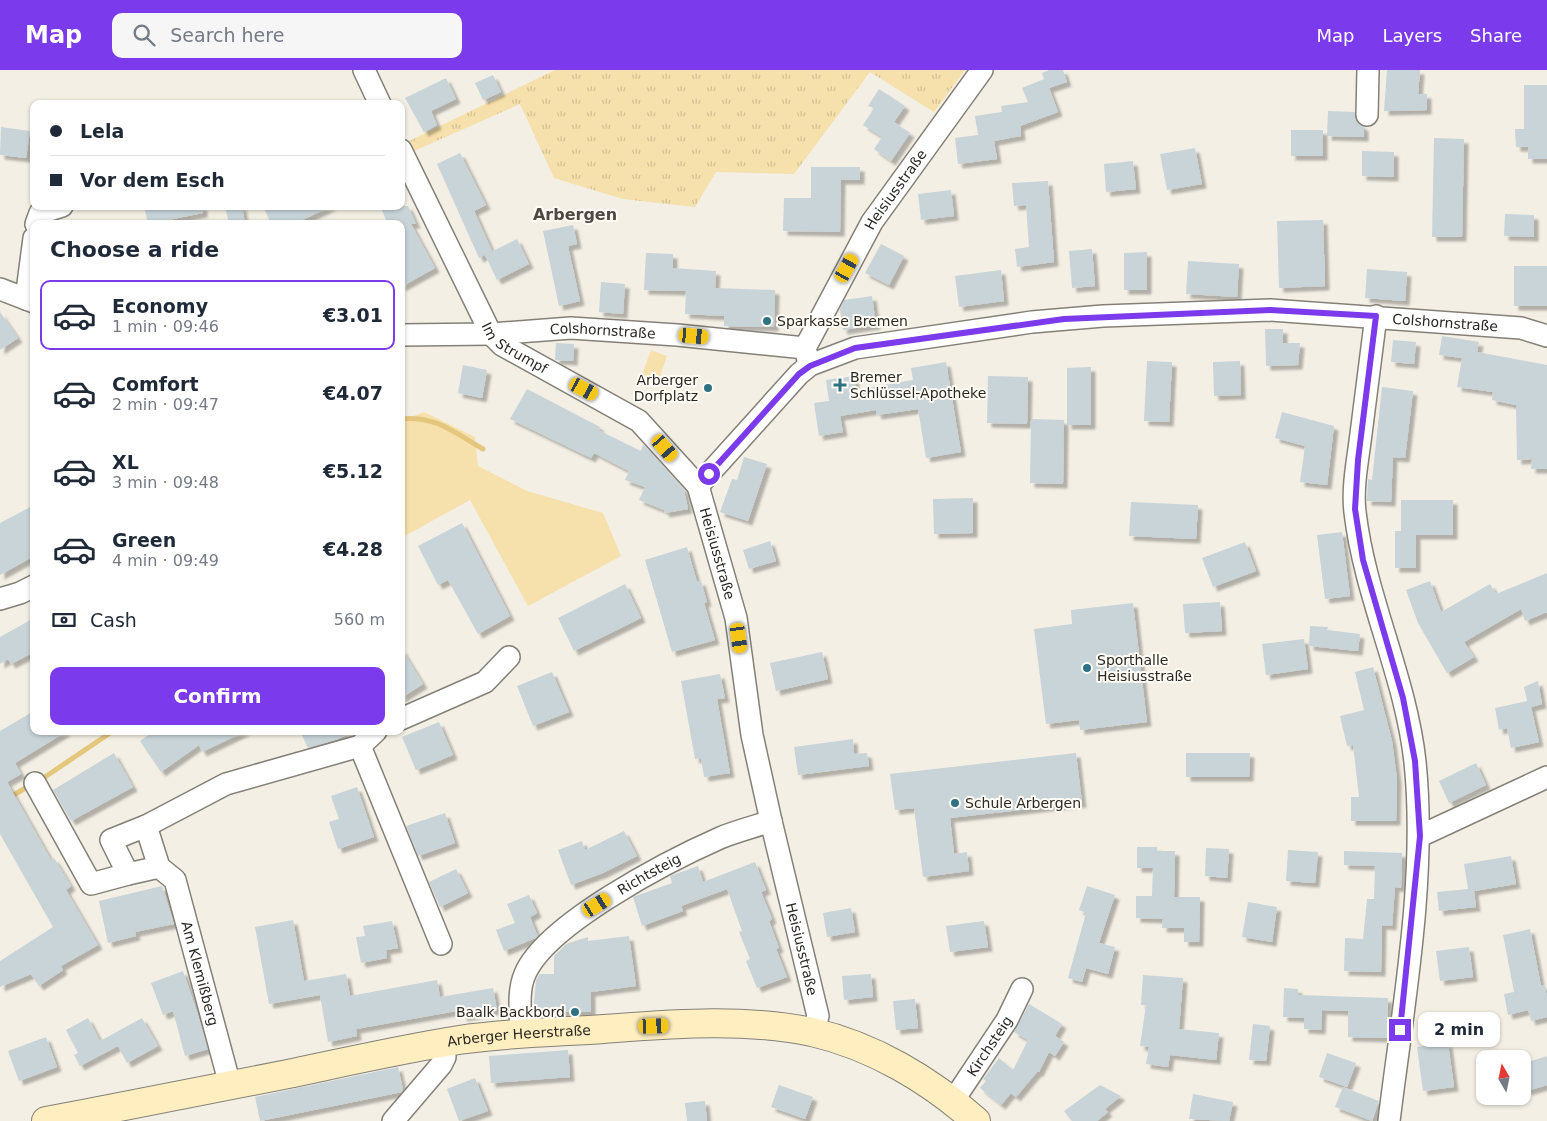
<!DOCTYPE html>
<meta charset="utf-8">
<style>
:root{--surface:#fff;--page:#f6f6f7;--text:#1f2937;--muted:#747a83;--line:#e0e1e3;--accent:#7c3aed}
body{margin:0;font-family:"DejaVu Sans",sans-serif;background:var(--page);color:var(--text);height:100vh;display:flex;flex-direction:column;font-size:19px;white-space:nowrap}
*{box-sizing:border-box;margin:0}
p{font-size:16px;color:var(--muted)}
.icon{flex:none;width:28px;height:28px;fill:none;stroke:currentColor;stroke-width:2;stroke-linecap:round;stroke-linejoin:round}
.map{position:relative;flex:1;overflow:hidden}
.side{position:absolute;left:30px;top:150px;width:375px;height:515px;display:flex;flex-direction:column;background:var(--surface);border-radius:10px;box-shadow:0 1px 4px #0004}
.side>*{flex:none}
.top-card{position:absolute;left:30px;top:30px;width:375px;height:110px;border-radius:10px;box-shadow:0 1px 4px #0004;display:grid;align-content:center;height:110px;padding:0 20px;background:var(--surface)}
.needle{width:32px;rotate:351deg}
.tools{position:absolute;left:1476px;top:980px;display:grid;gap:10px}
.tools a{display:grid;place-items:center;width:55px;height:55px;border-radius:10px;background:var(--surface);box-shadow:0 1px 4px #0004;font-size:25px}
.end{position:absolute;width:22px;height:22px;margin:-11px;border:6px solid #7c3aed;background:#fff;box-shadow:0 0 0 2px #fff}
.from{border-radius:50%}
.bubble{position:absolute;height:35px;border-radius:10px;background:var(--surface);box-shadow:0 1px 4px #0004;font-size:16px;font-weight:700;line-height:35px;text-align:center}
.car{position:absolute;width:15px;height:30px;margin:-15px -8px;border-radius:6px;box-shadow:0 0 4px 1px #0007;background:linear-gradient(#f5c518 24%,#345 0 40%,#f5c518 0 76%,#345 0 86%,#f5c518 0)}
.top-card b{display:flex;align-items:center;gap:18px;height:48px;font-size:19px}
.top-card b+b{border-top:1px solid var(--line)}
.top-card i{width:12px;height:12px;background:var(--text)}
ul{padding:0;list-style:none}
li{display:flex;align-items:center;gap:15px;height:70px;margin:0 10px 8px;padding:0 10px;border:2px solid transparent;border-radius:10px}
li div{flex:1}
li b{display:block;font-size:19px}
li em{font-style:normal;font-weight:700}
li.selected{border-color:var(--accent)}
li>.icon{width:45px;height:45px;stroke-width:1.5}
h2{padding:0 20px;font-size:22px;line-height:60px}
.pay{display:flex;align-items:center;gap:12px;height:55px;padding:0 20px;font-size:19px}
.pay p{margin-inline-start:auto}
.button{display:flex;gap:10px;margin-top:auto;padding:10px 20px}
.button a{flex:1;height:58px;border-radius:10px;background:var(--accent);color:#fff;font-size:20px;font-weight:700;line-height:58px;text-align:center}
header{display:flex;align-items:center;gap:30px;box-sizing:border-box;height:70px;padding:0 25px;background:var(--accent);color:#fff}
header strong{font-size:24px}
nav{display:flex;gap:28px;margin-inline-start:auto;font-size:18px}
.search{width:350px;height:45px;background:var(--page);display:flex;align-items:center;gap:12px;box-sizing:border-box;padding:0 18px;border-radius:10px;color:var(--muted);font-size:19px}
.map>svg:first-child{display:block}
.green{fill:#f6e0ab}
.park{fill:url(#park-tufts)}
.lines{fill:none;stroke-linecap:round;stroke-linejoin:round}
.stream{stroke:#e4c67d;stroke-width:5}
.building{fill:#c8d4d8;filter:url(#shadow)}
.street-casing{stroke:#848077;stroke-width:24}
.secondary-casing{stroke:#848077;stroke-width:30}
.street{stroke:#fff;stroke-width:21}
.secondary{stroke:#feeec0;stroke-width:28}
.route{stroke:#7c3aed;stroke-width:6}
.poi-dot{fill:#2f7283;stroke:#fffcf6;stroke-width:2}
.labels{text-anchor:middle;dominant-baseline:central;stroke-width:4;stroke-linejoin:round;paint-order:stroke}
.street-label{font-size:14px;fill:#2a2824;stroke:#fffcf6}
.poi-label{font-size:14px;fill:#2a2824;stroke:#fffcf6;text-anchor:start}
.quarter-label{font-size:16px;font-weight:bold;fill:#4e4a42;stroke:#fffcf6}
</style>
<header>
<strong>Map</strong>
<div class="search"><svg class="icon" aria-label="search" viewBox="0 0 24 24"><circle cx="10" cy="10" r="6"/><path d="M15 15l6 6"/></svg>Search here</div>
<nav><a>Map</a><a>Layers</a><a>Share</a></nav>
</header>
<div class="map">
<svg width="1547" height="1051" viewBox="0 0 1547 1051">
<defs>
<pattern id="park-tufts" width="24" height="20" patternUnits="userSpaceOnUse" patternTransform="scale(1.25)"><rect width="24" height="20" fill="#f6e0ab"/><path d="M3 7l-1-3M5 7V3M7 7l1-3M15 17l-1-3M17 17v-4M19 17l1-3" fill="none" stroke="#d3c093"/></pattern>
<filter id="shadow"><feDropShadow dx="4.5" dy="4.5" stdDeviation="1" flood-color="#0004"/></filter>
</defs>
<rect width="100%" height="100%" fill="#f3efe5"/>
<g class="green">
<path d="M651,280l16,6 -10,29 -17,-5z"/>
<path d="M424,342l51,25 3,29 49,25 76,22 18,43 -93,50 -58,-106 -69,38v-117z"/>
</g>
<path class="park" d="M555,0h410l-31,42 -64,-40 -76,102 -78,-2 -21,35 -72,-8 -69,-21 -34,-74 -106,47 -5,-10z"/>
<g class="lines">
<g class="stream">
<path d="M401,349c34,-4 54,14 82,30"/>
<path d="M42,709l71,-48"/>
<path d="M0,733l29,-17"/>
</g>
</g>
<g class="building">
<path d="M1049,0h14l4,12 -18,6 9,24 -38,14 1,10 -27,5 3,18 -39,5 -3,-26 23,-3 -3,-19 27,-4 -1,-6 27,-4 -6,-14 22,-9 -2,-6z"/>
<path d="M1387,0h33l-2,24h9v16l-43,1z"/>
<path d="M493,5l8,17 -18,8 -8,-17z"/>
<path d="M446,8l10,21 -25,12 6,14 -13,7 -19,-34z"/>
<path d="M1524,15h23v74h-19v-12h-12l-1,-18h9z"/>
<path d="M879,19l26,17 -11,16 16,11 -19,28 -17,-12 8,-12 -19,-12 11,-17 -6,-2z"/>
<path d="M1328,41l27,1 1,9 8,6v10l-37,-1z"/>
<path d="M1,57l29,4 -4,27 -26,-3z"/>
<rect x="1291" y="60" width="32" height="26"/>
<path d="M1434,68l30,1 -2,98h-30z"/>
<path d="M1195,78l7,36 -35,6 -7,-36z"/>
<path d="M1362,81l32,1v25l-32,-1z"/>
<path d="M460,83l26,52 -12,6 18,40 -13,7 -42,-94z"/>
<path d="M1133,91l3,28 -30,3 -2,-28z"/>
<path d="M811,97h49v13h-19l-1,52 -57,-1 1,-33h27z"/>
<path d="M1048,111l6,81 -37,5 -2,-18 14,-2 -3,-42 -12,1 -2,-23z"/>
<path d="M951,120l3,26 -33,4 -3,-26z"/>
<path d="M144,136h59v7l-40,8v3h-15z"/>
<path d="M225,136h17l3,18h-16z"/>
<path d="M263,136h69l-38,18h-23z"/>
<path d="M380,136h28l8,18h-5l24,44 -34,19v-63h-13z"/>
<path d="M1505,144l29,1v22l-30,-1z"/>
<path d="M1323,150l2,66 -46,2 -2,-67z"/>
<path d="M573,155l4,19 -9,2 12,55 -21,5 -16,-75z"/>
<path d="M517,169l12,25 -32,16 -12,-25z"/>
<path d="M881,174l23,12 -15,29 -24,-12z"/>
<path d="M1092,179l3,37 -23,2 -3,-37z"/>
<path d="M1147,182v38h-23v-37z"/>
<path d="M646,183l27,1v14l43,3 -1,17 60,2 -1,37 -50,-1v-10l-39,-2 1,-23 -42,-1z"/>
<path d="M1188,191l51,3 -2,33 -51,-3z"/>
<rect x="1514" y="196" width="33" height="40"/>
<path d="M1367,199l40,3 -2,29 -40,-3z"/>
<path d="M1001,200l3,31 -45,6 -4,-31z"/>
<path d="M601,212l24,2 -2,30 -24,-2z"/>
<path d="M872,226l4,29 -33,5 -3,-21 4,-9z"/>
<path d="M0,242l18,26 -18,12z"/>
<path d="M1265,259h18v14h17l-2,22 -32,1z"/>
<path d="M1442,266l37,6 -2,10 70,13v104h-16l1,-10 -15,1 -1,-55 -24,-5 1,-8 -36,-5 5,-29 -23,-3z"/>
<path d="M1393,270l23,2 -2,22 -23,-2z"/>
<path d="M556,273l18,1 -1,17 -18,-1z"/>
<path d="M1147,291l25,1 -3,60 -25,-1z"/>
<path d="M1240,291l1,34 -27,1 -1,-34z"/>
<path d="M946,292l15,90 -35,6 -8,-49 -41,6 -1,-5 -36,6 3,16 -24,4 -5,-33 15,-2 -3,-21 28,-4 2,14 57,-10 -2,-12z"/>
<path d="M463,295l24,5 -5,28 -24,-5z"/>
<path d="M1091,297v58h-24v-57z"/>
<path d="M988,306l40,1 -1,47 -40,-1z"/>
<path d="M1382,317l31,4 -8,67 -12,-1 -2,45 -24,-1 1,-22 4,1z"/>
<path d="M527,319l73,38 -2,3 43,21 2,-6 2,1 39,44 4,19 -23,4 -1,-3 -25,-10 6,-13 -20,-7 4,-9 -35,-18 -3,5 -81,-39z"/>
<path d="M1282,342l52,14 -7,59 -27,-3 5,-36 -30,-8z"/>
<path d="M1031,349l33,1 -1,64 -33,-1z"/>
<path d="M744,387l23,7 -19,57 -28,-9 12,-33 5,1z"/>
<path d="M973,428v35l-39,1 -1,-35z"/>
<path d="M1401,430h52v35h-37v33h-21v-37h6z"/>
<path d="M1131,432l67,3 -2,34 -67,-3z"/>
<path d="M34,435v51l-34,19v-52z"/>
<path d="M462,453l48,93 -32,18 -30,-54 -10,5 -20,-39z"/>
<path d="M1342,462l8,64 -25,3 -8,-64z"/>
<path d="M770,471l6,20 -27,8 -6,-19z"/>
<path d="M1245,472l11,29 -43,16 -11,-29z"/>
<path d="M687,477l10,35 4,-1 6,21 -3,1 11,37 -43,12 -27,-92z"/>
<path d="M1547,503v39l-22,9 -4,-12 -57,33 10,15 -27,16 -29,-50 -12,-33 24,-9 11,31 49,-28 6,10z"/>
<path d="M625,514l16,34 -67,33 -16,-33z"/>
<path d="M1220,532l2,29 -37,2 -2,-29z"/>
<path d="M1133,533l14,119 -67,8 -1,-10 -33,4 -12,-95 38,-5 -1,-14z"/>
<path d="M34,548v34l-23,12 -3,-5 -8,5v-27z"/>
<path d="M1310,556l18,1 -1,3 33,4 -2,17 -49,-5z"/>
<path d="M1304,569l4,30 -42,6 -4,-31z"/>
<path d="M401,578l22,36 -22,14z"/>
<path d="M822,582l6,27 -52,12 -6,-28z"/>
<path d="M1373,597l19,74 5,38 -1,42h-45v-24h8l-6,-52 -6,1 -7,-30 24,-6 -9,-38z"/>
<path d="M552,602l17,40 -36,14 -16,-40z"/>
<path d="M720,604l5,24 -8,1 13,74 -26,4 -3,-19 -6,1 -14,-78z"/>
<path d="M1538,611l4,23 -11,3 8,35 -28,6 -4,-20 -8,2 -4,-22 32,-7 -3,-14z"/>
<path d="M34,641v20h33l-52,32 6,11 -14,8 44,78 3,-2 17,28 -5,4 32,55 -37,21 2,4 -24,16 -8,-12 -31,13v-26l53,-34 -53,-93v-103z"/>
<path d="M439,652l14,33 -37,15 -14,-33z"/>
<path d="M154,661h92l-44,21 -3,-7 -38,27 -21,-31z"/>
<path d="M300,661h53l-15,8 -30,9z"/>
<path d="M853,669l1,15 13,-1 2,13 -71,9 -4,-28z"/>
<path d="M114,683l19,34 -62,34 -18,-31z"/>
<path d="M1076,683l6,50 -132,15 4,36 13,-2 2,19 -46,6 -9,-69 -19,2 -5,-36z"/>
<path d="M1186,683h64l-1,24h-63z"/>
<path d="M1476,693l10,22 -37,18 -10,-22z"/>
<path d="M357,717l17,50 -36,12 -9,-27 10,-3 -8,-23z"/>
<path d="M445,743l10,30 -37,13 -12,-30z"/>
<path d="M624,761l13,25 -34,17 -32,12 -13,-35 24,-9 3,9z"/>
<path d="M1137,777h20v4h18l-1,46h26l-1,45h-15v-14h-22l1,-9 -27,-1v-22h16l1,-28h-16z"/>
<path d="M1206,778l23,1 -2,29 -22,-2z"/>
<path d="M1288,780l30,2 -3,31 -29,-2z"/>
<path d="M1344,781l58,2 -1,35 -6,-1 -3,39 -10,-1 -1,47 -37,-1 1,-33 18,1 4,-40h7l1,-33 -31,-1z"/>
<path d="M1511,786l5,28 -42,7 2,16 -37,4 -2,-19 31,-3 -4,-25z"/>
<path d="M755,792l11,28 -5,2 11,27 -3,2 10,27 -3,1 11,28 -30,11 -11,-27 4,-2 -11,-27 3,-1 -15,-42 -46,17 2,5 -41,15 -9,-29 39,-14 -2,-7 28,-10 5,16z"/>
<path d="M456,799l12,24 -28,14 -11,-25z"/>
<path d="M162,816l12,38 -39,8 1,4 -28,7 -9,-42z"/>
<path d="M1087,816l28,9 -16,48 16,4 -7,27 -22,-6 -4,14 -14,-4 18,-65 -7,-3z"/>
<path d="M529,825l8,18 -7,4 8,20 -34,14 -8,-21 19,-7 -8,-19z"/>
<path d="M1248,832l29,5 -5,35 -30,-5z"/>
<path d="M851,838l4,24 -28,5 -4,-24z"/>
<path d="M293,850l11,61 42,-7 4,22 87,-16 3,17 53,-9 4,22 -34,7 -1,-7 -106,19 1,7 -29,6 -8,-47 -51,9 -14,-77z"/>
<path d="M392,851l6,27 -12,2 1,8 -26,5 -5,-26 9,-1 -2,-10z"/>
<path d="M984,851l4,26 -38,5 -4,-26z"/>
<path d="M1530,859l11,57 3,-1 3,11v21l-16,4 -3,-11 -20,5 -4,-21 10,-2 -11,-57z"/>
<path d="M629,866l7,50 -45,6v20h-54l-3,-9 2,-23 4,-6h14v-18l12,-12 22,-7v4z"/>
<path d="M1469,877l4,30 -33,4 -4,-30z"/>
<path d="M183,901l14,41 11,37 -23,7 -12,-45 -10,4 -12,-32z"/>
<path d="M871,904l2,23 -29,3 -2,-24z"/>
<path d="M1143,905l40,3 -4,51 40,4 -3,27 -46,-5 -2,12 -22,-3 3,-17 -9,-1 6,-41h-5z"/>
<path d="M1284,918l14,1v6l90,3 -1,40 -39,-1v-26l-26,-1 -1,20 -17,-1v-11l-21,-1z"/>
<path d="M915,929l3,29 -22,2 -3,-29z"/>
<path d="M1029,934l33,20 -7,12 9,6 -9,14 -6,-4 -10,20h-2l-21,25 -5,-4 -10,12 -21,-17 6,-7 -3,-2 16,-21 14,12 15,-30 -14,-8z"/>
<path d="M88,948l12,23 42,-23 16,28 -31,17 -9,-17 -38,20 -6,-11 4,-2 -12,-23z"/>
<path d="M1253,954l17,2 -4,35 -17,-1z"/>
<path d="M46,967l11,30 -38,14 -11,-30z"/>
<path d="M1448,973l6,44 -31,4 -6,-44z"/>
<path d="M568,980l2,27 -79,6 -2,-27z"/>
<path d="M1327,983l29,10 -9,24 -28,-10z"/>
<path d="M1547,986v29l-20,6 -5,-14v-13z"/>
<path d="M398,997l5,23 -1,2 -142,29 -5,-24z"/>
<path d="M475,1008l13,33 -29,10 -12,-32z"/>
<path d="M779,1015l34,12 -8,22 -34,-12z"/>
<path d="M1100,1015l21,11 -16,13 3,3 -11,9h-25l-8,-10z"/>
<path d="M1343,1017l36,14 -7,20 -37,-14z"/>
<path d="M1193,1024l40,8 -4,19 -40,-2z"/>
<path d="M705,1031l2,20h-20l-2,-18z"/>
</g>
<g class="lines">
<defs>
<g id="street">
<path d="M364,0l16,34"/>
<path d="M1367,45l1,-45"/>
<path id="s1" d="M401,80l90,184 11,11 137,76 59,65 38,132 16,117 19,86 47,195 -5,17"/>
<path d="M36,154l4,-11 22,-7"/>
<path d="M0,219l34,13"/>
<path d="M26,229l8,-61"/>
<path d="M1376,246c-5,40 -10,79 -15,118 -3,25 -9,53 -6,78 10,86 51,165 60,250 12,116 -12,244 -26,359"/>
<path id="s2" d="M401,265l90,-1 80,-6 106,7 128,13"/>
<path id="s3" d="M808,290l-3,-12 67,-126 110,-152"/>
<path id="s4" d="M698,416l101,-112 11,-9 45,-17 177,-26 71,-6 167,-6 251,18 26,8"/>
<path d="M0,529l20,-6 14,-7"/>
<path d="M401,649l84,-37 24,-25"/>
<path d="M360,676l81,198"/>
<path d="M35,713l56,101 37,-10"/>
<path d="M146,756l80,-42 134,-38 16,-15"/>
<path d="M1420,766l127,-59"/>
<path id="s5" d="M159,797l-31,7 -17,-34 35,-14 13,41 16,13 55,205"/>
<path id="s6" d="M521,964c0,-19 -4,-42 4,-60 21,-50 145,-114 195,-136 16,-7 34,-11 51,-17"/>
<path id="s7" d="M953,1031l54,-81 15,-31"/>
<path d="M393,1051l48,-56 4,-8 -2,-14"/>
</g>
<g id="secondary">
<path id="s8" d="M46,1051c81,-15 162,-31 242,-47 57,-12 114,-25 171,-34 48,-7 97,-8 145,-11 69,-5 140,-11 208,3 61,14 118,48 164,89"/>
</g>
</defs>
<use href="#street" class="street-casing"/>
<use href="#secondary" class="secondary-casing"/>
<use href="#street" class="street"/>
<use href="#secondary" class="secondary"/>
</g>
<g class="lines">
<path class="route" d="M709,404l90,-100 11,-8 45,-18 209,-29 206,-9 106,6 -18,144 -3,49 8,51 40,138 12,63 5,75 -20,194"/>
</g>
<g class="poi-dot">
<circle cx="767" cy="251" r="5"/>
<path d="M837.5 307.5h5v5h5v5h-5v5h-5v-5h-5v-5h5z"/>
<circle cx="708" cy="318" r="5"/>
<circle cx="1087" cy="598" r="5"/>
<circle cx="955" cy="733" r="5"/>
<circle cx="575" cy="942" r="5"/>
</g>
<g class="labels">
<g class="street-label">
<text stroke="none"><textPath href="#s3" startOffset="195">Heisiusstraße</textPath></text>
<text stroke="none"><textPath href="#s4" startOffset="806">Colshornstraße</textPath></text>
<text stroke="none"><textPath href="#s2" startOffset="202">Colshornstraße</textPath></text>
<text stroke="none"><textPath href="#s1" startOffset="232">Im Strumpf</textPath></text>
<text stroke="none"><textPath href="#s1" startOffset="535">Heisiusstraße</textPath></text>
<text stroke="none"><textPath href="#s6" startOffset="222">Richtsteig</textPath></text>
<text stroke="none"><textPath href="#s1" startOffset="940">Heisiusstraße</textPath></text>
<text stroke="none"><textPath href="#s5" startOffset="268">Am Klemißberg</textPath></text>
<text stroke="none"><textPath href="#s8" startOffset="481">Arberger Heerstraße</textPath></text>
<text stroke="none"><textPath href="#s7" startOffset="66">Kirchsteig</textPath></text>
</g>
<g class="poi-label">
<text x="777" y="251">Sparkasse Bremen</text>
<text x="850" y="307">Bremer<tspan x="850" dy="16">Schlüssel-Apotheke</tspan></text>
<text x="698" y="310" text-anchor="end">Arberger<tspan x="698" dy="16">Dorfplatz</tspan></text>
<text x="1097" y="590">Sporthalle<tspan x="1097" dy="16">Heisiusstraße</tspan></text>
<text x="965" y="733">Schule Arbergen</text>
<text x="565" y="942" text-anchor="end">Baalk Backbord</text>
</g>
<g class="quarter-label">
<text x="575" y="144">Arbergen</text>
</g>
</g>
</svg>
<div class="tools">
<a><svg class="needle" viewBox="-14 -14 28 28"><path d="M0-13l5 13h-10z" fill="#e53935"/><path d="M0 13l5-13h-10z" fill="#747a83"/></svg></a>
</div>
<i class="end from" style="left:709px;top:404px"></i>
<i class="end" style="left:1400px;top:960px"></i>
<div class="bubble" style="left:1418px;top:942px;width:82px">2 min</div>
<i class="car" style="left:847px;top:198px;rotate:29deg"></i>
<i class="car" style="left:694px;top:266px;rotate:95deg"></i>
<i class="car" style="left:584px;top:319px;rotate:118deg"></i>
<i class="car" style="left:665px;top:378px;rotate:139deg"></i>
<i class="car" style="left:739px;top:568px;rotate:172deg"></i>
<i class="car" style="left:597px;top:835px;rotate:59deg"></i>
<i class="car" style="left:654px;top:956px;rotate:88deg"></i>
<div class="top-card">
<b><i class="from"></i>Lela</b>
<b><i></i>Vor dem Esch</b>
</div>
<section class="side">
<h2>Choose a ride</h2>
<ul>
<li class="selected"><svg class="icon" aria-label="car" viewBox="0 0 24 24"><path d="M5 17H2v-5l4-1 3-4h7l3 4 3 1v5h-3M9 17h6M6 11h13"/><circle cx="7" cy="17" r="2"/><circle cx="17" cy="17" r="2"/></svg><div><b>Economy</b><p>1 min · 09:46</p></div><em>€3.01</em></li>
<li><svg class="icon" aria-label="car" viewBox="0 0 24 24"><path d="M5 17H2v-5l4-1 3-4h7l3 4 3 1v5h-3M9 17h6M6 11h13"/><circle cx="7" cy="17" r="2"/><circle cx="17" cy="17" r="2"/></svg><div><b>Comfort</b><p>2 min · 09:47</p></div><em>€4.07</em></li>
<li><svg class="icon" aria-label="car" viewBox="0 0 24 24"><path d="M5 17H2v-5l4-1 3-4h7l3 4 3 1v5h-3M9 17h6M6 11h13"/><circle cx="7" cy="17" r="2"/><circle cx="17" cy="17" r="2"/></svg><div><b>XL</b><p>3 min · 09:48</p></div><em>€5.12</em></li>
<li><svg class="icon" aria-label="car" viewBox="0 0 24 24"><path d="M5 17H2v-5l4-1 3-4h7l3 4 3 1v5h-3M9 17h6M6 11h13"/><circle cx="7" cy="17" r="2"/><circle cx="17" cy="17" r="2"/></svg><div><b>Green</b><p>4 min · 09:49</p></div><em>€4.28</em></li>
</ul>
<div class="pay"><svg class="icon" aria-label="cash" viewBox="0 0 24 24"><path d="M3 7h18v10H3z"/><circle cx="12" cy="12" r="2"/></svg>Cash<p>560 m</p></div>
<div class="button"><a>Confirm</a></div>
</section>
</div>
